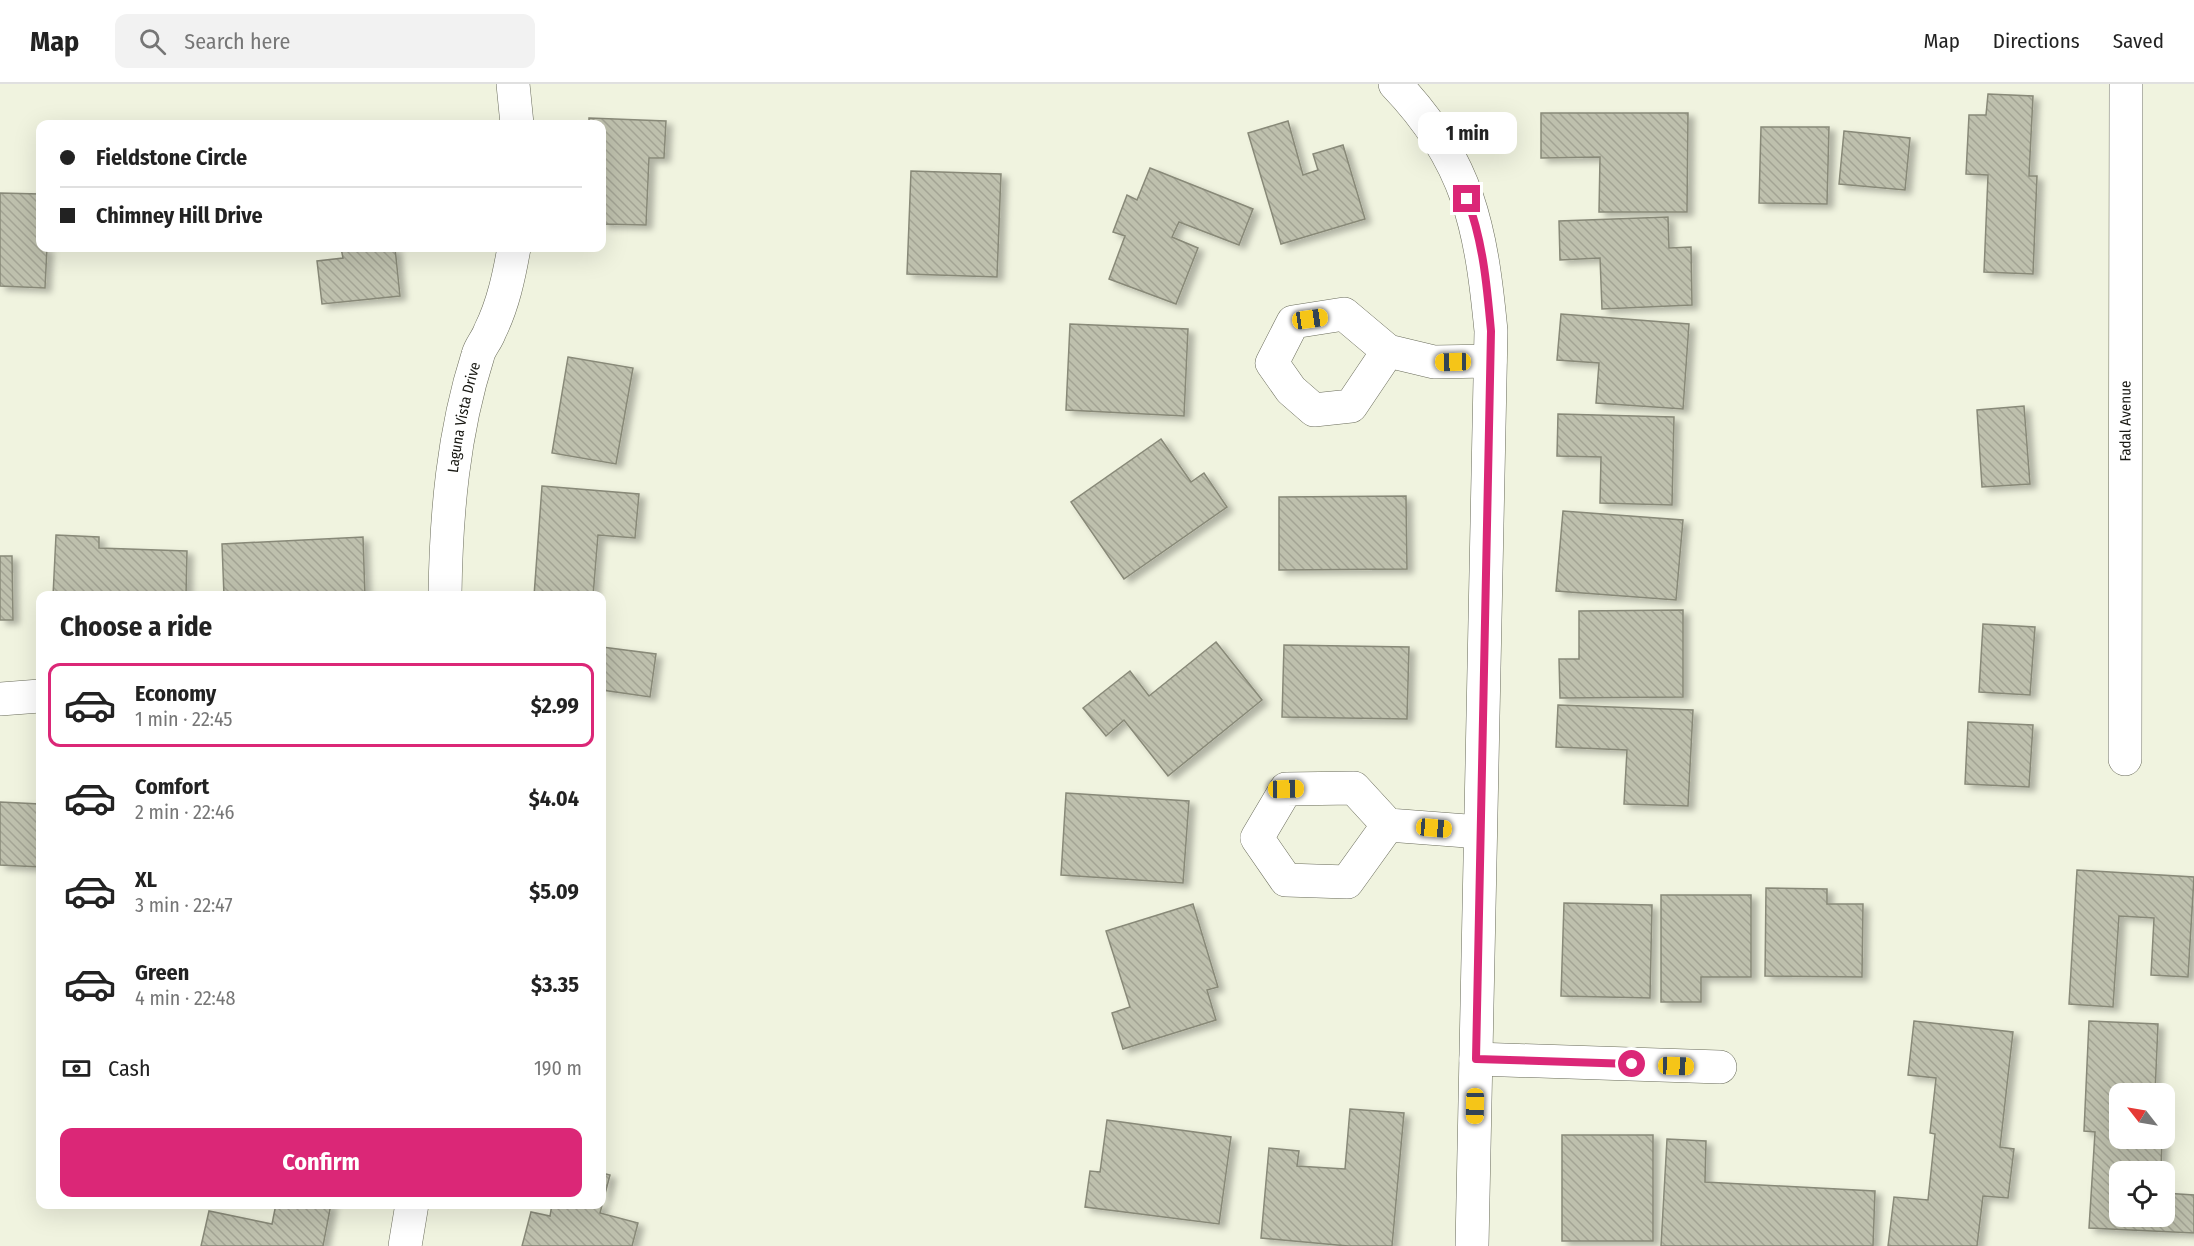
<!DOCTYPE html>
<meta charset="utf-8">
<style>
:root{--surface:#fff;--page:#f2f2f2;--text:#222;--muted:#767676;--line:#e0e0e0;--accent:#db2777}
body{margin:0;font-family:"Fira Sans Condensed",sans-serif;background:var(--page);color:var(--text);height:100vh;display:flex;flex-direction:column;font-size:22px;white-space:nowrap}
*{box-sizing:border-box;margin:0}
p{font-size:20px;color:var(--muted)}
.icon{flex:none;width:33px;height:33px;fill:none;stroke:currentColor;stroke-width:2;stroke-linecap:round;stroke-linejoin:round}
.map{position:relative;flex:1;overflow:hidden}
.details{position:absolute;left:36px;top:507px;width:570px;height:618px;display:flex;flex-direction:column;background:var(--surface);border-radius:12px;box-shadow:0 6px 24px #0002}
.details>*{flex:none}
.top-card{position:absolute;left:36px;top:36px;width:570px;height:132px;border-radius:12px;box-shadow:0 6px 24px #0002;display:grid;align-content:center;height:132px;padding:0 24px;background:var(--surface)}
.needle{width:39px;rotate:301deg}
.tools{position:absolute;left:2109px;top:999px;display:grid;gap:12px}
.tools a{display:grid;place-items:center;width:66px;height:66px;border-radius:12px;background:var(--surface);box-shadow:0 6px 24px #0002;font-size:30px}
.end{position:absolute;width:27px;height:27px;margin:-14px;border:8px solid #db2777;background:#fff;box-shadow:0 0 0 3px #fff}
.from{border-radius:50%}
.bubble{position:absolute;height:42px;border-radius:12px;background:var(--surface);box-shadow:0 6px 24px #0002;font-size:20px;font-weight:700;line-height:42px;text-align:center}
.car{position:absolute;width:18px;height:36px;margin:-18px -9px;border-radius:8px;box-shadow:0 0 4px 2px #0007;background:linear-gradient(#f5c518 24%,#345 0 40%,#f5c518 0 76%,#345 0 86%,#f5c518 0)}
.top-card b{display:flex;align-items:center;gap:21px;height:57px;font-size:22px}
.top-card b+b{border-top:2px solid var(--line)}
.top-card i{width:15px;height:15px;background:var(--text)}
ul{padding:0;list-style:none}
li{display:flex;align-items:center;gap:18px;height:84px;margin:0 12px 9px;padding:0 12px;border:3px solid transparent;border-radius:12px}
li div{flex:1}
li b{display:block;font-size:22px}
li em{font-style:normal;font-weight:700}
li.current{border-color:var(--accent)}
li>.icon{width:54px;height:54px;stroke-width:1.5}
h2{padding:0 24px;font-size:27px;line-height:72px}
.pay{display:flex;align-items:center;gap:15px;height:66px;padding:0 24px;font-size:22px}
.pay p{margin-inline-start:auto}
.primary-button{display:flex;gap:12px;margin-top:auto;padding:12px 24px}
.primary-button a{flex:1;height:69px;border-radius:12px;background:var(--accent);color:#fff;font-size:24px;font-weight:700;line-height:69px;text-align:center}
header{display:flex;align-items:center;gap:36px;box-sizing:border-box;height:84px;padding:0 30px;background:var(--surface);border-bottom:2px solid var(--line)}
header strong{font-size:28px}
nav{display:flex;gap:33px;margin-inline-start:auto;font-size:21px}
.search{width:420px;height:54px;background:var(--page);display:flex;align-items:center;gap:15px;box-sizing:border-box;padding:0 21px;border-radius:12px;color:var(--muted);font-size:22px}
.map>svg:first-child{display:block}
.building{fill:url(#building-back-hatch);stroke:#888978;stroke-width:1.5;filter:url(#shadow)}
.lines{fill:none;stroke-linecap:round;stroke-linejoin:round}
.street-casing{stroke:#696b5a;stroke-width:34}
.street{stroke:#fff;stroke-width:33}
.route{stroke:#db2777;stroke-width:8}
.labels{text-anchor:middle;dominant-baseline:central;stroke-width:4.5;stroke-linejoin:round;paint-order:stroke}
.street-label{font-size:15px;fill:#171711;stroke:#fff}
</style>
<header>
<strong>Map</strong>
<div class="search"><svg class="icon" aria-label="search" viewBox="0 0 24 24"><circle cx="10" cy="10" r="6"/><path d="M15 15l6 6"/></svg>Search here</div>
<nav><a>Map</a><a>Directions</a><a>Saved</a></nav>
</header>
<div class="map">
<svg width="2194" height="1162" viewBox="0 0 2194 1162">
<defs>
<pattern id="building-back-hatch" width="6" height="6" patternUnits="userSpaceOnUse" patternTransform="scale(1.5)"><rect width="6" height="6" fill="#bec0ad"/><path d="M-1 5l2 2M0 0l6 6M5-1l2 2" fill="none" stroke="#a3a494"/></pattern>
<filter id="shadow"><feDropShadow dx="6" dy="4" stdDeviation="3" flood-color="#0004"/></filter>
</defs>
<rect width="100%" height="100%" fill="#f0f3df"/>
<g class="building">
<path d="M1988,10l45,2 -4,80h8l-4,98 -49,-2 4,-97 -22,-1 3,-59h17z"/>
<path d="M1541,29h147l-1,99h-88l1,-55 -59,1z"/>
<path d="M589,34l77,3 -2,37h-15l-3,67 -44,-1v-100h-13z"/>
<path d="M1288,37l15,54 15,-5 -5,-16 30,-9 22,74 -84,25 -33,-111z"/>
<path d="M1761,43h68l-2,77 -68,-1z"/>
<path d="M1844,47l66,7 -5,52 -66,-6z"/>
<path d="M1150,84l103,41 -14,36 -60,-23 -7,15 26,11 -22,56 -67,-25 16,-43 -12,-4 14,-37 10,5z"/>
<path d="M911,87l90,3 -4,103 -90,-3z"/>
<path d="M0,109l40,1v54h7l-2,40 -45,-2z"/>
<path d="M1668,133l1,31 22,-1 1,58 -90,4 -2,-51 -40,2 -1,-39z"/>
<path d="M341,164h54l5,48 -78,8 -5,-43 26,-3z"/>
<path d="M1561,230l128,10 -6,85 -87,-6 3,-40 -42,-3z"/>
<path d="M1070,240l118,5 -4,87 -118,-6z"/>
<path d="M568,273l65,11 -17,96 -64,-11z"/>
<path d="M2024,322l6,78 -48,3 -5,-77z"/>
<path d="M1558,330l116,3 -2,88 -72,-2 1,-46 -44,-1z"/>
<path d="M1161,355l30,43 13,-9 23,34 -103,72 -53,-77z"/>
<path d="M542,402l97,8 -4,44 -37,-3 -5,61h-59z"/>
<path d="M1406,412l1,73 -128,1v-73z"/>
<path d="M1563,427l120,9 -7,80 -120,-9z"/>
<path d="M56,451l43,2v11l88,3 -1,45h-133z"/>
<path d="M363,453l2,59h-141l-2,-52z"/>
<path d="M0,472h12l1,64h-13z"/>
<path d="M1683,526v87l-123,1 -1,-39h20v-48z"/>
<path d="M1983,540l52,3 -5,68 -51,-3z"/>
<path d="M1216,558l46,58 -94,76 -44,-56 -18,16 -23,-28 47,-37 19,25z"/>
<path d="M1284,561l125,2 -2,72 -125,-2z"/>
<path d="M602,563l54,7 -6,43 -48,-7z"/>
<path d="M1558,621l135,5 -5,96 -64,-2 3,-54 -71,-3z"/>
<path d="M1968,638l65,3 -4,62 -64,-3z"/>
<path d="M1066,709l123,8 -6,82 -122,-8z"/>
<path d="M0,718l40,2v63l-40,-2z"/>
<path d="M2077,786l117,7 -6,100 -37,-2 3,-57 -35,-2 -6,91 -44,-3z"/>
<path d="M1766,804l61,1v15h36l-1,73 -97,-1z"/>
<path d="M1661,811h90v82h-50v25h-40z"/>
<path d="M1564,819l88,2 -2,93 -89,-2z"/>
<path d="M1193,820l25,83 -11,3 9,30 -93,29 -11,-36 18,-6 -24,-76z"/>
<path d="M1914,937l99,11 -13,115 14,2 -6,49 -25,-2 -6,50h-89l6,-49 34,3 7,-66 -5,-1 6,-55 -28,-3z"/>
<path d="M2089,937l69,3 -3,70h-35v44h42l-1,34h-41v44h44v-23l30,2v38l-105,-5 6,-96 -11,-1z"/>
<path d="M1350,1025l54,4 -12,133h-44l-87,-8 8,-90 30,3 -2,15 48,3z"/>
<path d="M1107,1036l124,17 -12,87 -134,-17 5,-36 10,1z"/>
<rect x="1562" y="1051" width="91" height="106"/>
<path d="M1667,1055l39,2 -1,41 170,9 -2,55h-212z"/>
<path d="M602,1089l8,2 -10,38 38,10 -6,23h-110l9,-34 19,4 2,-12h50z"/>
<path d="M276,1120h55l-8,42h-122l8,-35 63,13z"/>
</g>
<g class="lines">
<defs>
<g id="street">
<path d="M513,0l4,40"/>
<path d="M1395,0c74,77 86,144 96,247l-19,915"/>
<path d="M1388,267l-37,55 -37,4 -23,-20 -19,-27 21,-41 51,-8 44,37 46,11 56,-1"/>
<path id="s1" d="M445,512c1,-81 8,-163 33,-241 2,-8 9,-15 12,-24 13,-26 19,-55 24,-83"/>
<path d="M0,615l40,-3"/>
<path id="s2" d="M2125,675l1,-675"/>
<path d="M1388,741l-41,57 -61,-2 -29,-42 29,-49 68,-1 34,37 92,7"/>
<path d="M1476,975l244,8"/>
<path d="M405,1162l7,-42"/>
</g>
</defs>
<use href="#street" class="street-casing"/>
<use href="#street" class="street"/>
</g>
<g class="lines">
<path class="route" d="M1467,115c16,42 20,87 24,132l-15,728 156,5"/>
</g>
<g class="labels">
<g class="street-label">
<text stroke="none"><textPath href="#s1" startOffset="180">Laguna Vista Drive</textPath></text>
<text stroke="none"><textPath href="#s2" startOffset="338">Fadal Avenue</textPath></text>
</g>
</g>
</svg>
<div class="tools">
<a><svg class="needle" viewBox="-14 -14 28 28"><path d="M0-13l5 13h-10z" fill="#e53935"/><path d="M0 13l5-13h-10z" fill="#767676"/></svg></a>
<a><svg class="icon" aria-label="locate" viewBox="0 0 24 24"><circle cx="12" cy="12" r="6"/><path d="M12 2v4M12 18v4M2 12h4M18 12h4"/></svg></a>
</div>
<i class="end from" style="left:1632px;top:980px"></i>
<i class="end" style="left:1467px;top:115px"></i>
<div class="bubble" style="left:1418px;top:28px;width:99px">1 min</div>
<i class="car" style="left:1310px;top:235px;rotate:82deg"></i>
<i class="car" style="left:1453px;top:278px;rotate:269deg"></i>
<i class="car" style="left:1286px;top:705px;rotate:89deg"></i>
<i class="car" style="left:1434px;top:744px;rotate:95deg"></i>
<i class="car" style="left:1676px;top:982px;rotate:92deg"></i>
<i class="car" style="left:1475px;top:1022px;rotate:181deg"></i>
<div class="top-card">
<b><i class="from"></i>Fieldstone Circle</b>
<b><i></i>Chimney Hill Drive</b>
</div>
<section class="details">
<h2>Choose a ride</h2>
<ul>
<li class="current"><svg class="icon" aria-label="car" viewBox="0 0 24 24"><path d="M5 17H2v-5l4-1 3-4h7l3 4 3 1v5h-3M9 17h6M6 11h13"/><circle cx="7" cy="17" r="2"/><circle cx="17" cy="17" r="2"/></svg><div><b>Economy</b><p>1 min · 22:45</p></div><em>$2.99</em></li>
<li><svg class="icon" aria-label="car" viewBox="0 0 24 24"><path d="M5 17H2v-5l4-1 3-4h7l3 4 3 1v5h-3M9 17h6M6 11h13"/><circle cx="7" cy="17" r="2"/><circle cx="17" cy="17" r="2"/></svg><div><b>Comfort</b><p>2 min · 22:46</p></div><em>$4.04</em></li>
<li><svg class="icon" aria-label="car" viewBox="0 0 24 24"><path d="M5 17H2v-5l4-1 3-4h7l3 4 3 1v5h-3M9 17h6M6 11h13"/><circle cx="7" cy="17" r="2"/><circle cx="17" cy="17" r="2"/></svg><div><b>XL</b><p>3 min · 22:47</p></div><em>$5.09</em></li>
<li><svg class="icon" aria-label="car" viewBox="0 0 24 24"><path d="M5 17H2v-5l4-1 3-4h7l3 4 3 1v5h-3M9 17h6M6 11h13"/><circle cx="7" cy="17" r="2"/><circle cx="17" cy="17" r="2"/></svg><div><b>Green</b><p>4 min · 22:48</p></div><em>$3.35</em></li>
</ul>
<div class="pay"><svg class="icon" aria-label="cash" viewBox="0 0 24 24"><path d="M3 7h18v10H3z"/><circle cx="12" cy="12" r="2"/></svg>Cash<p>190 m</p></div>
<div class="primary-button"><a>Confirm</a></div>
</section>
</div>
